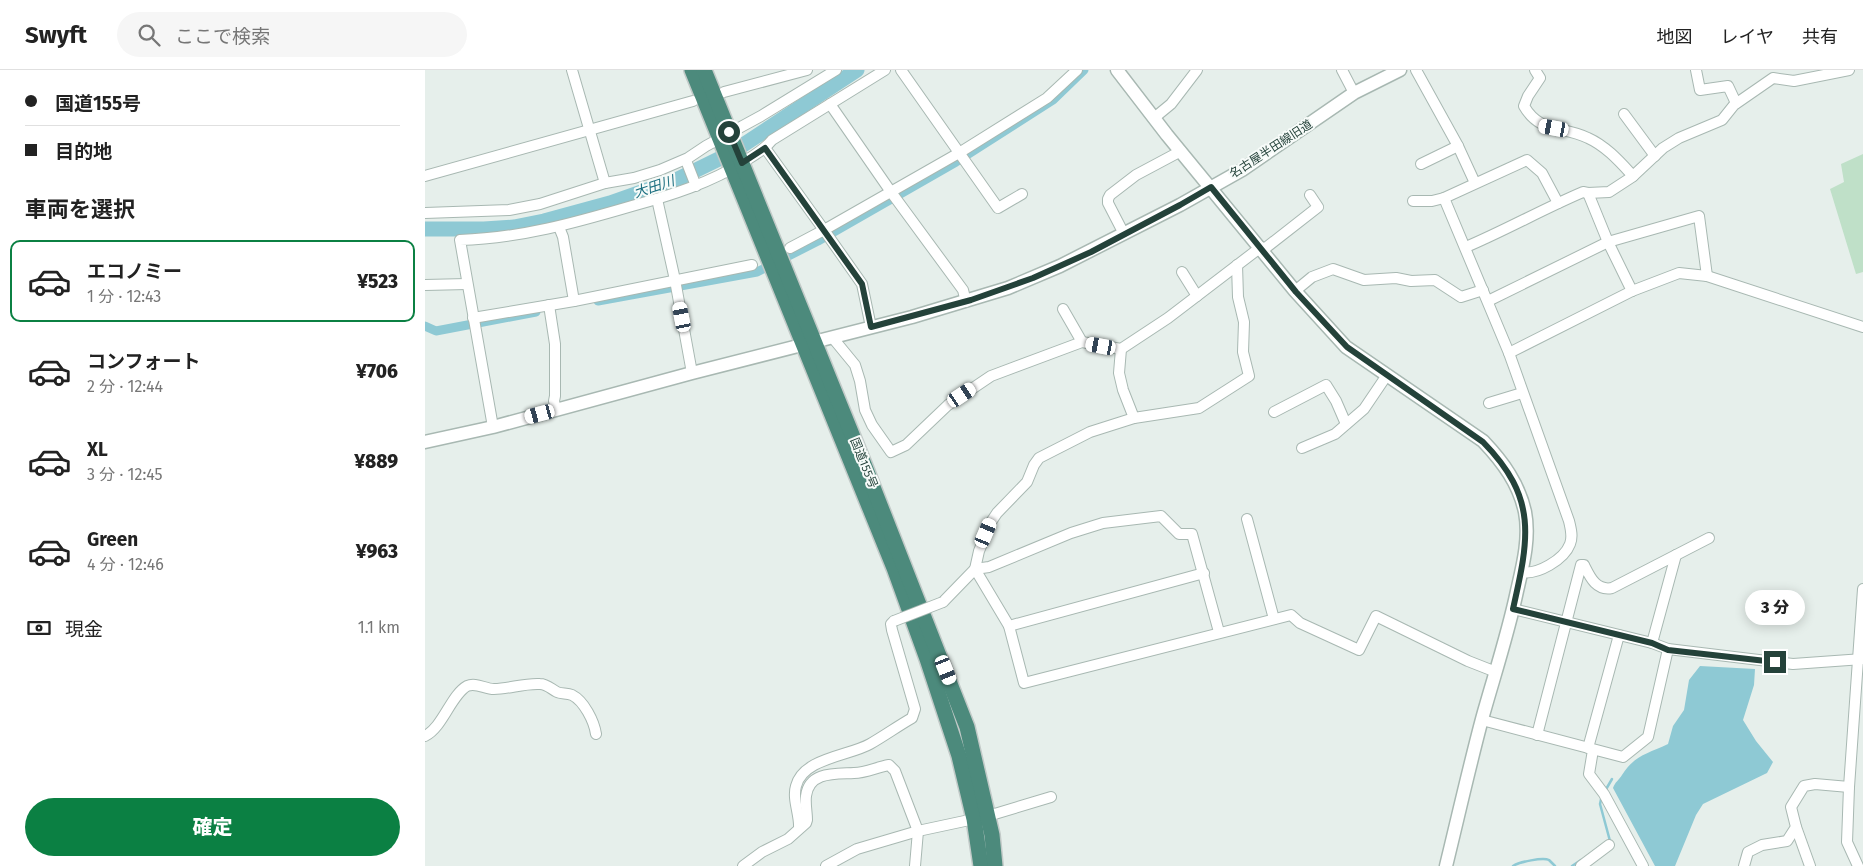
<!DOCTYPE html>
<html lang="ja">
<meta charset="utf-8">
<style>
:root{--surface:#fff;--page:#f6f6f6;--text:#222;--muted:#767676;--line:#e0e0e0;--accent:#0b8043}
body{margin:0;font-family:"Fira Sans","Noto Sans JP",sans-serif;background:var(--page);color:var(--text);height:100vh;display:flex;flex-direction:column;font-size:19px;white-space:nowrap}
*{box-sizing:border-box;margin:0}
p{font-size:16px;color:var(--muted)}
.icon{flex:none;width:28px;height:28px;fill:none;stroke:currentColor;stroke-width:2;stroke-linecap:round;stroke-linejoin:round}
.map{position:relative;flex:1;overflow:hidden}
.details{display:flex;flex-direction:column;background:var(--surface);width:425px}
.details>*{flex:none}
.banner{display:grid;align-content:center;height:110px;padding:0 25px;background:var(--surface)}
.end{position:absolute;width:22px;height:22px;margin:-11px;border:6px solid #24423a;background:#fff;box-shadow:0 0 0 2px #fff}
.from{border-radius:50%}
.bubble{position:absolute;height:35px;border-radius:18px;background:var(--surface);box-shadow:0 2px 12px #0003;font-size:16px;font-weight:800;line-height:35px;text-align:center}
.car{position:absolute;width:15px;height:30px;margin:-15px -8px;border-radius:6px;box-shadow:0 0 4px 1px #0007;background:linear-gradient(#fff 24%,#345 0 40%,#fff 0 76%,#345 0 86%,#fff 0)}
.banner b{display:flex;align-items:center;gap:18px;height:48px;font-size:19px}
.banner b+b{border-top:1px solid var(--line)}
.banner i{width:12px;height:12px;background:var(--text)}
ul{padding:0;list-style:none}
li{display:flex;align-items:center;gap:15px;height:82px;margin:0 10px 8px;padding:0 15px;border:2px solid transparent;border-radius:10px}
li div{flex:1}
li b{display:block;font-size:19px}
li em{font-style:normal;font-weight:800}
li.active{border-color:var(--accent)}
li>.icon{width:45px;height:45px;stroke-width:1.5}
h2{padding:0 25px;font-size:22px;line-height:60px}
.pay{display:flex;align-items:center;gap:12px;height:55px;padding:0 25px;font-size:19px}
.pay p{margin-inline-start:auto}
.primary-button{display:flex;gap:10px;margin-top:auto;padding:10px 25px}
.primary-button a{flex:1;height:58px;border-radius:30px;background:var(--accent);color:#fff;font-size:20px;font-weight:800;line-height:58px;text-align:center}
header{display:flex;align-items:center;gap:30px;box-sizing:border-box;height:70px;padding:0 25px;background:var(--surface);border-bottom:1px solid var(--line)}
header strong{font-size:24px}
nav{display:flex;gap:28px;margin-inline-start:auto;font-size:18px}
.search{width:350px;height:45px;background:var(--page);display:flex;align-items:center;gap:12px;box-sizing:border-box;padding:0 18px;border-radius:28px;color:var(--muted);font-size:19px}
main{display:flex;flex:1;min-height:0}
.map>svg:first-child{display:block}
.green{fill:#bfe0c8}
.water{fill:#8ec9d4}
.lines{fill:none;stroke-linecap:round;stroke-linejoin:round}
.stream{stroke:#8ec9d4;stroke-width:2.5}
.canal{stroke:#8ec9d4;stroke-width:9}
.river{stroke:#8ec9d4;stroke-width:15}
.minor-casing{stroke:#a8b8b2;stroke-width:12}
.tertiary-casing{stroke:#a8b8b2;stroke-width:15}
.trunk-casing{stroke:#c2cac8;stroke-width:18}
.minor{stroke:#fff;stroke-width:10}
.tertiary{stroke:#fff;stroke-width:12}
.trunk{stroke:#4c8a7c;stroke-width:15}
.minor-bridge-casing{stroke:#a8b8b2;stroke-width:12;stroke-linecap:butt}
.minor-bridge{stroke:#fff;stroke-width:10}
.route{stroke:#24423a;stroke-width:6}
.labels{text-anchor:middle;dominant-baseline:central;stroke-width:4;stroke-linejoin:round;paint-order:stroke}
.street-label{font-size:12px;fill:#24423a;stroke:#f7fbf9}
.water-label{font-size:14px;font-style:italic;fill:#1c6f80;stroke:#f7fbf9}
</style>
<header>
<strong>Swyft</strong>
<div class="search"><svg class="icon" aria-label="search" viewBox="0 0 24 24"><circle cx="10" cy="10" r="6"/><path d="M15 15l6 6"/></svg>ここで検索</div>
<nav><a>地図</a><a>レイヤ</a><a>共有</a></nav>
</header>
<main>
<section class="details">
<div class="banner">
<b><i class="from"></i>国道155号</b>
<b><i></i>目的地</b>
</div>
<h2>車両を選択</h2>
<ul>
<li class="active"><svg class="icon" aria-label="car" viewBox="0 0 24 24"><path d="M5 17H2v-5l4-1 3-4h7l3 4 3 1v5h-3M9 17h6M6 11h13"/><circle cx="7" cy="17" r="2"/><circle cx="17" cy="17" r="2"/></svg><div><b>エコノミー</b><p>1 分 · 12:43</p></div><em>¥523</em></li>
<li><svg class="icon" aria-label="car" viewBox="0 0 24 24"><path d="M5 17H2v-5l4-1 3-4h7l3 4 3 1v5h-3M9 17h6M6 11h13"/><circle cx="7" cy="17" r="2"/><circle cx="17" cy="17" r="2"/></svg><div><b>コンフォート</b><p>2 分 · 12:44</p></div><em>¥706</em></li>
<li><svg class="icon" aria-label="car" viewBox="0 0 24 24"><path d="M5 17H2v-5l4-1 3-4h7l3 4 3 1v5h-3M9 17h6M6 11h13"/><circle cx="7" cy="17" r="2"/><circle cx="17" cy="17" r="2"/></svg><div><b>XL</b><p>3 分 · 12:45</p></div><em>¥889</em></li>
<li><svg class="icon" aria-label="car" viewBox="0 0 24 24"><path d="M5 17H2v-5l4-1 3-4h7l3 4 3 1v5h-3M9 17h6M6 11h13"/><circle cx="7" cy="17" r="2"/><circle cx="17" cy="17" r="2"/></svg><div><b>Green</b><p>4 分 · 12:46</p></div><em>¥963</em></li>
</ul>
<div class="pay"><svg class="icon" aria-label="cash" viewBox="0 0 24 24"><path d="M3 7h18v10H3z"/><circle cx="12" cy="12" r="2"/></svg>現金<p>1.1 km</p></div>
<div class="primary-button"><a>確定</a></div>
</section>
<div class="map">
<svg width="1438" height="796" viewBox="0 0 1438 796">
<rect width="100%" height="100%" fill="#e6efeb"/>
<path class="green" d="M1438,84v118l-7,2 -26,-85 14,-7 -3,-18z"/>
<path class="water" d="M1275,596l55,3 -1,16 -11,35 13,21 17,21 -6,11 -64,31 -7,11 -21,51h-20l-42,-78c2,-6 6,-8 9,-13 13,-20 25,-21 46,-31l5,-18 11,-16 5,-30z"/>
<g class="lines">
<g class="stream">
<path d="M1180,721l7,-12"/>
<path d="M1177,725l-2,9 10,37 -1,1"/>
<path d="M1088,796c6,-4 30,-9 36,-6 1,1 5,5 6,6"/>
<path d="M1147,796l9,-6"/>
</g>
<g class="canal">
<path d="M173,231l159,-29 61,-31 138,-79 97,-62 31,-30"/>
<path d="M0,256l11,5 100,-19"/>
</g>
<path class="river" d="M0,159h59l30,-2 30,-6 66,-18 68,-24 53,-26 126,-83"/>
<defs>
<g id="minor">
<path d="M147,0l33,113"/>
<path d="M476,0l97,138 24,-14"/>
<path d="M917,0l12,23"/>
<path d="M991,0l42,76 17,37"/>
<path d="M1110,0l5,8 -12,18 -4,10c16,28 38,19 64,32 18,8 32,24 45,38"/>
<path d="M1271,0l4,20 28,-4 8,17"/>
<path d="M299,22l83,-22"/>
<path d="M405,34l61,88 72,98 3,12"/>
<path d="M1199,44l31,42"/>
<path d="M729,48l17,-14 26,-34"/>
<path d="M340,78l59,82 135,-77 88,-55 30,-28"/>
<path d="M262,93l9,23"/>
<path d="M996,94l37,-18"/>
<path d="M0,106l268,-75"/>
<path d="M1163,123l20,49 24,49"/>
<path d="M232,129l18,81 17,93"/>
<path d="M988,131h19l12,-3"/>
<path d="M0,143l84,-3 31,-6 65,-21 29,-5 26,-8 28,-12 18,-12 55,-30 75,-46"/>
<path d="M134,157l4,10 11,64"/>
<path d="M699,164l-16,-31v-4l2,-4 26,-20 45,-24"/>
<path d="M1041,177c40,-17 77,-38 117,-55l5,1 21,-1 23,-15 31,-29 16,-10 43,-18 12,-15 39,-27 21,3 55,-11"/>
<path d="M365,178l34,-18 38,54 9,43"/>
<path d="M838,180l55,-43 -8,-12"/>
<path d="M757,202l15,24"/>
<path d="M0,215l42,-1"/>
<path d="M870,221l17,-14 21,-8 31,11 32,-2 15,3 24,-1 26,17 22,-7"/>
<path d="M1063,231l120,-59 91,-26 8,60"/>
<path d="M124,235l6,39v52l-1,5 2,9"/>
<path d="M638,239l19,33"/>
<path d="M48,248l101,-17 178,-36"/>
<path d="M407,267l23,28 5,16 5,29 7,15 19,27 15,-7 42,-40 43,-29 91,-34 39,7 47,-31 93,-71"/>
<path d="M1084,283l123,-62 47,-18 28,3 156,51"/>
<path d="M1064,333l33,-10"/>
<path d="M849,342l52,-27 10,16 10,23"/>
<path d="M709,348l65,-10 50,-32 -6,-24 1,-30 -6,-25 -1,-32"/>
<path d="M68,357l-33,-187c61,-2 114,-17 172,-34 40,-11 78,-23 113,-45 11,-7 20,-12 27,-21l113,-70"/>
<path d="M877,378l33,-14 29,-25 23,-34"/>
<path d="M822,449l27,100"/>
<path d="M550,499l34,57 15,57 267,-68 9,8 59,27 17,-34 92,45 28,11"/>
<path d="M550,499l14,-2 82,-34 32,-10 58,-7 18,18h13l27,98"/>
<path d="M1097,502c15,3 42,-12 48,-28 3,-7 1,-15 -1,-23l-60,-168 -65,-155 83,-38 15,13 16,30"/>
<path d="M518,532l32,-33 4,-18 12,-29 6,-9 30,-31 7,-17 5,-7 51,-26 44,-14 -11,-28 -4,-17 2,-24"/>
<path d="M1088,539l139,34 16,6 125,15 70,-5"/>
<path d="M584,556l195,-53"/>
<path d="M1227,573l24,-88"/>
<path d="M1057,650l141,37 25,-20 20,-88"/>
<path d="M1112,665l44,-170h3c6,12 12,26 28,23l97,-50"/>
<path d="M0,666c18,-9 26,-41 42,-50 9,-4 18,3 27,3 15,0 30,-6 46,-5 7,0 11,5 17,8 4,2 10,1 15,3 12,6 22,26 24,39"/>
<path d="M1163,678l31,-113"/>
<path d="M1168,680l-4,24 15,20 39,72"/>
<path d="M1371,757l14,39"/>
<path d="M374,758c1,-13 -7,-29 -3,-42 7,-28 53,-30 74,-42 14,-8 28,-18 42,-26l3,-9 -23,-79 -1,-6 3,-3"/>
<path d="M318,796l19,-14 26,-13 18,-16 1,-3c0,-8 -2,-16 -1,-24 3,-25 30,-22 48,-23 12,0 23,-6 35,-8l6,6 23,60 -3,35"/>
<path d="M401,796l31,-17 61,-18 70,-15 63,-19"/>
<path d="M1156,796l28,-21"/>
<path d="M1319,796l4,-14 14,-7 25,-4 9,-14 -5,-20 13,-21 11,-2 34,3"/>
<path d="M1433,796l-11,-24 2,-55 14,-198"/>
</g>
<g id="tertiary">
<path d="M692,0l50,65 128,156 51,56 137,94c20,21 36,43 42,71 5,26 -2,53 -8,79 -9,43 -23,85 -35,128 -13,49 -24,98 -36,147"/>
<path d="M0,372l68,-15 199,-54 220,-56 96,-29 52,-22 120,-61 62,-35 112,-77 46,-23"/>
</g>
<g id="trunk">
<path d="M267,0l202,498 33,91 32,97 15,63 7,47"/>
<path d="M279,0l160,394 103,263 25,108 3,31"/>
</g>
</defs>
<use href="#minor" class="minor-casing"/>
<use href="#tertiary" class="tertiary-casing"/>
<use href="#trunk" class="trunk-casing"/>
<use href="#minor" class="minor"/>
<use href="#tertiary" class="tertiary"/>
<use href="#trunk" class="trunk"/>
<defs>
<path id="minor-bridge" d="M469,551l49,-19"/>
</defs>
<use href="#minor-bridge" class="minor-bridge-casing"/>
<use href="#minor-bridge" class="minor-bridge"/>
</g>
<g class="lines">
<path class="route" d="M304,62l13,31 23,-15 97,136 9,43 100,-27 62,-22 58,-26 89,-47 31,-18 85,105 51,55 136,95c55,56 46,96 30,167l139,34 16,7 107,12"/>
</g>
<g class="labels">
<g class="street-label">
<text transform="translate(846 79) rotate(-33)">名古屋半田線旧道</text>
<text transform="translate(439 393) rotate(68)">国道155号</text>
</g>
<g class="water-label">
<text transform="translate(229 117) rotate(-18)">大田川</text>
</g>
</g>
</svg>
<i class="end from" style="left:304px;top:62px"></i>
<i class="end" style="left:1350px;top:592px"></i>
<div class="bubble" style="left:1320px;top:520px;width:60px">3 分</div>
<i class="car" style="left:1129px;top:58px;rotate:280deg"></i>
<i class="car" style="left:257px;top:247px;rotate:349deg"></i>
<i class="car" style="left:676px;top:276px;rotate:280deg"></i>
<i class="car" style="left:537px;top:325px;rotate:56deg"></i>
<i class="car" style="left:115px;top:344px;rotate:255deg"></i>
<i class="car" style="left:561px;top:463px;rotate:23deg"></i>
<i class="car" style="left:521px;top:600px;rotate:158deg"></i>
</div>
</main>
